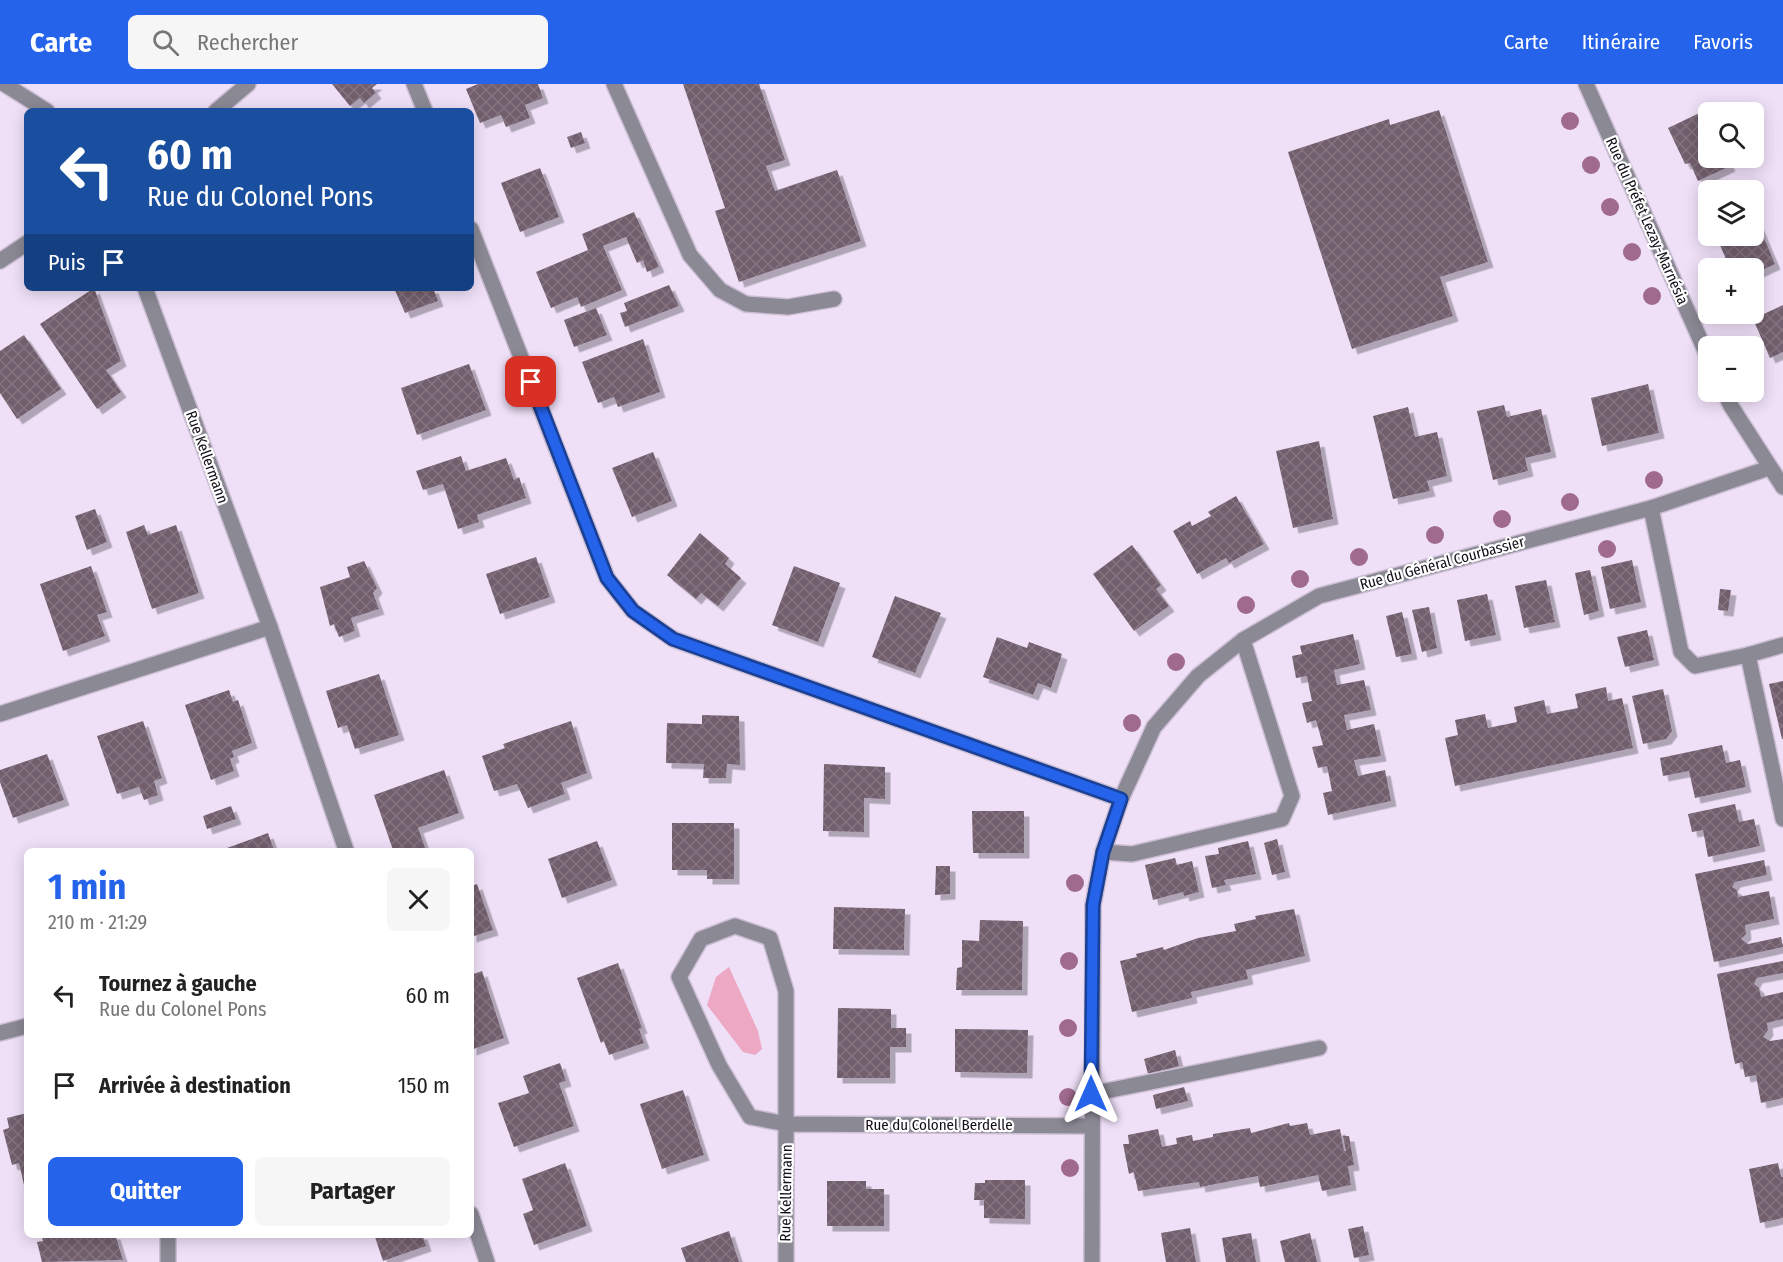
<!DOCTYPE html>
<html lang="fr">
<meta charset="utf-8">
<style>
body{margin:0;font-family:"Fira Sans Condensed",sans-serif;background:#f6f6f6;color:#222;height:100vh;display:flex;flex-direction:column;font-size:22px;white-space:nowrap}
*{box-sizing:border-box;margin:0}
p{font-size:20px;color:#767676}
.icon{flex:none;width:33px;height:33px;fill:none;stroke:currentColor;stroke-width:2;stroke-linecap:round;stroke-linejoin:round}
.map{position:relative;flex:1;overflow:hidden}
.panel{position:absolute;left:24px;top:764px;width:450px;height:390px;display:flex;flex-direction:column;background:#fff;border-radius:9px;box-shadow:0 3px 15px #0003}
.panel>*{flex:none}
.guide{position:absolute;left:24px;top:24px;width:450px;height:183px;border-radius:9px;box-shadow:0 3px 15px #0003;background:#1a4fa0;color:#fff;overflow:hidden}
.tools{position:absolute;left:1698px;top:18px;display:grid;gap:12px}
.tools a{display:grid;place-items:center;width:66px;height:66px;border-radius:9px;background:#fff;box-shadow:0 3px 15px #0003;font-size:30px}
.pin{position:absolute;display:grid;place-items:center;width:51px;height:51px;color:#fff;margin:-26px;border-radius:12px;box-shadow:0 3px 9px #0006}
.me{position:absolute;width:66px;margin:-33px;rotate:0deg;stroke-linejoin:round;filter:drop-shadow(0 0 4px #0008)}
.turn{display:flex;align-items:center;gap:21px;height:126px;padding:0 24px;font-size:27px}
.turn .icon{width:78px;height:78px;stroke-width:2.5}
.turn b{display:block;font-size:42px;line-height:51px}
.then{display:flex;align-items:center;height:57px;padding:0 24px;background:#0003;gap:12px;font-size:22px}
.round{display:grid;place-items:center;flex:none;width:63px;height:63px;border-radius:9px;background:#f6f6f6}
.head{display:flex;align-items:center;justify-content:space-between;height:102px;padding:0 24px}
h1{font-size:36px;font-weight:700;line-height:45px;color:#2563eb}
.cta{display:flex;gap:12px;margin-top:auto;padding:12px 24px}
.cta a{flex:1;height:69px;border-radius:9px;background:#2563eb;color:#fff;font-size:24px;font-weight:700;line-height:69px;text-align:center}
.cta a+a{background:#f6f6f6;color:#222}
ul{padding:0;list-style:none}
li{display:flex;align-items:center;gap:18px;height:90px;padding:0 24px}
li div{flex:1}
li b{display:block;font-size:22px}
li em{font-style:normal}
header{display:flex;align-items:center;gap:36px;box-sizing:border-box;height:84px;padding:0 30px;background:#2563eb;color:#fff}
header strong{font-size:28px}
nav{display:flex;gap:33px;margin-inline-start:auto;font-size:21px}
.search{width:420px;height:54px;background:#f6f6f6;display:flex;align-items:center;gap:15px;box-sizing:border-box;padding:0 21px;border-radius:9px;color:#767676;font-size:22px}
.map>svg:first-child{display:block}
.grass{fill:#eda8c3}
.building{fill:url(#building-cross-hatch);filter:url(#shadow)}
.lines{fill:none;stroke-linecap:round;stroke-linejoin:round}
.service-casing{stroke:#ccbed4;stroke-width:18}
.minor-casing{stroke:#ccbed4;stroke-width:18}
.service{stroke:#8a8994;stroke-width:15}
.minor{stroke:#8a8994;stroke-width:15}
.tree{fill:#a06a8e}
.route-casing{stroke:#184099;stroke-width:15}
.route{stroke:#2563eb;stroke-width:10}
.labels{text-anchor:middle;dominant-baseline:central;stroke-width:4.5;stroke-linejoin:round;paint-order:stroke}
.street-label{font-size:15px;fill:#130e16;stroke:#fff}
</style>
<header>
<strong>Carte</strong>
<div class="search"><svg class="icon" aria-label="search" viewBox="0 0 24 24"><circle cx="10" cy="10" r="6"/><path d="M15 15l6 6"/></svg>Rechercher</div>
<nav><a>Carte</a><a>Itinéraire</a><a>Favoris</a></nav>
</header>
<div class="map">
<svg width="1783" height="1178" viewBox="0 0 1783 1178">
<defs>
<pattern id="building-cross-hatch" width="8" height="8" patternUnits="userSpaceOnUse" patternTransform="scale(1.5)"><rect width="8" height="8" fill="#725e6d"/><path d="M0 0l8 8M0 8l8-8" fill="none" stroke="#847480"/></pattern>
<filter id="shadow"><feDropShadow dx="5.5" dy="5.5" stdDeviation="0" flood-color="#0004"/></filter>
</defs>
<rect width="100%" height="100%" fill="#efe0f8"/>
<path class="grass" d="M 729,883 L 758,947 L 762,965 L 755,971 L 743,968 L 707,921 L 716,893 Z"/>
<g class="building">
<path d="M 332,0 L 377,0 L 372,4 L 376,9 L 364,19 L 360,14 L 350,22 Z"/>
<path d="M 478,0 L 538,0 L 543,14 L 525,21 L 530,34 L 506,43 L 501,31 L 480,39 L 466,5 Z"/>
<path d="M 683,0 L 759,0 L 785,76 L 766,82 L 775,107 L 837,86 L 861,157 L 739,198 L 715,127 L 725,124 Z"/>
<path d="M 1708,25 L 1708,74 L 1726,74 L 1730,82 L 1698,97 L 1690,79 L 1685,80 L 1668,44 Z"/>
<path d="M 1439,26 L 1488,178 L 1440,193 L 1453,232 L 1352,265 L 1288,68 L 1389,35 L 1390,41 Z"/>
<path d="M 581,48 L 585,59 L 571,64 L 567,53 Z"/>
<path d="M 540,84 L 559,133 L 520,148 L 501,99 Z"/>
<path d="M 634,128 L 659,183 L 647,188 L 643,176 L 637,179 L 626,153 L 603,162 L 622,206 L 581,223 L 577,213 L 551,224 L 536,188 L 588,166 L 582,150 Z"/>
<path d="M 1754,130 L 1775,180 L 1754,190 L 1754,184 L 1730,184 L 1716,152 L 1754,152 Z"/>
<path d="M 669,201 L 679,222 L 625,243 L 620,229 L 627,227 L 624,219 Z"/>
<path d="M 94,204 L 121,277 L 106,286 L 121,308 L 97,325 L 40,240 Z"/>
<path d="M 394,204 L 433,204 L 438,217 L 405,229 Z"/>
<path d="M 1783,221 L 1783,268 L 1770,274 L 1753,235 Z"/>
<path d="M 596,224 L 607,251 L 574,263 L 564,236 Z"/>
<path d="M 24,251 L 61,305 L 17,335 L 0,309 L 0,267 Z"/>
<path d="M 643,255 L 660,308 L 618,323 L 614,313 L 598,319 L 582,278 Z"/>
<path d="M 469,280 L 486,326 L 417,351 L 401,304 Z"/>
<path d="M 1648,300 L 1659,349 L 1602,362 L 1591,314 Z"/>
<path d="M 1504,321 L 1507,333 L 1541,325 L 1551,368 L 1525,374 L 1528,387 L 1493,396 L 1477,327 Z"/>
<path d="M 1408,323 L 1415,353 L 1437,348 L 1447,392 L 1427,397 L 1430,407 L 1393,415 L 1373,332 Z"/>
<path d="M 1319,357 L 1333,435 L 1293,444 L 1276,367 Z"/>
<path d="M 653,368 L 672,417 L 632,433 L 612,384 Z"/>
<path d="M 461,372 L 466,387 L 506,374 L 514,396 L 519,393 L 526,414 L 477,431 L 479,438 L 458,445 L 443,400 L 423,406 L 416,387 Z"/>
<path d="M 1236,412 L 1264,460 L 1229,479 L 1226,474 L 1197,490 L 1173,447 L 1190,437 L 1192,442 L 1211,432 L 1208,428 Z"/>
<path d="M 95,425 L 107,458 L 87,466 L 75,432 Z"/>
<path d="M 144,441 L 148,451 L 176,441 L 199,509 L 152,525 L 126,448 Z"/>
<path d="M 700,449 L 729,474 L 725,480 L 741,494 L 718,522 L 701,509 L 696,515 L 667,491 Z"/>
<path d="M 1132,461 L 1161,501 L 1156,505 L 1169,522 L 1134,547 L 1093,490 Z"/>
<path d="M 536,473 L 550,513 L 500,530 L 486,490 Z"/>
<path d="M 1632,476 L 1641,518 L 1610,525 L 1601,483 Z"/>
<path d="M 364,477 L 377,504 L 373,509 L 379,525 L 351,534 L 355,547 L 339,553 L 334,540 L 330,542 L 320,503 L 350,493 L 347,483 Z"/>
<path d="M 91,482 L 107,528 L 97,531 L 105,552 L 63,567 L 40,500 Z"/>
<path d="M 794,482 L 840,499 L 818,558 L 772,541 Z"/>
<path d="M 1590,486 L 1599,527 L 1584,531 L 1575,489 Z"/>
<path d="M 1546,496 L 1555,538 L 1524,544 L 1515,502 Z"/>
<path d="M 1720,505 L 1731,506 L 1728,527 L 1718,526 Z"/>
<path d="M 1487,510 L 1496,551 L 1465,557 L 1457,516 Z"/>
<path d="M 895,512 L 941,529 L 915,589 L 872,573 Z"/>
<path d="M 1429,523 L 1437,564 L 1422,568 L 1412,526 Z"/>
<path d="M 1402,528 L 1412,570 L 1396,573 L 1386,532 Z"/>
<path d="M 1647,546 L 1654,576 L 1625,583 L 1617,553 Z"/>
<path d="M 1353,550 L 1360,580 L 1334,586 L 1337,601 L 1364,596 L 1371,626 L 1344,631 L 1347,646 L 1374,640 L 1381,672 L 1354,676 L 1358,692 L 1385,686 L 1391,717 L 1328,731 L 1323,709 L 1332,707 L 1327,682 L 1318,684 L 1312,663 L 1323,661 L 1316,636 L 1307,639 L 1302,619 L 1312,617 L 1310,608 L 1307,592 L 1296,594 L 1292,572 L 1302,570 L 1300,562 Z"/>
<path d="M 997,553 L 1027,564 L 1029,558 L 1062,570 L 1051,604 L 1038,599 L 1033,611 L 983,593 Z"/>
<path d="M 379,590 L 399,651 L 355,665 L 347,641 L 338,644 L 326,607 Z"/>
<path d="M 1783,597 L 1783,655 L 1782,655 L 1769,600 Z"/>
<path d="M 1606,603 L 1608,617 L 1622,614 L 1633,664 L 1455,702 L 1445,654 L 1458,651 L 1455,636 L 1485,630 L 1488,644 L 1517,638 L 1514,623 L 1544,616 L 1547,630 L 1578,624 L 1575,610 Z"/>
<path d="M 1663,605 L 1672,647 L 1666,655 L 1643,660 L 1632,612 Z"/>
<path d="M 229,606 L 233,618 L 238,616 L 252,659 L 232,667 L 234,673 L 230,675 L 234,687 L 211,696 L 185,621 Z"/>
<path d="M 702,631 L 739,632 L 740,681 L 727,680 L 726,694 L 703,694 L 704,680 L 666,679 L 667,639 L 702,640 Z"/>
<path d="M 143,637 L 162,694 L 154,697 L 158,711 L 144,716 L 139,703 L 117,710 L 97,652 Z"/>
<path d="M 571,637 L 587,689 L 561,699 L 565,710 L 528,724 L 517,700 L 494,707 L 482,672 L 505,664 L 503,660 Z"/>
<path d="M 1722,661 L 1726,679 L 1740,676 L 1746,703 L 1695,714 L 1689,687 L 1663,692 L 1660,674 Z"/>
<path d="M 47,670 L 64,716 L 13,734 L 0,698 L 0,686 Z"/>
<path d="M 824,680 L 885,683 L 885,715 L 864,714 L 864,748 L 823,747 Z"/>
<path d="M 444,686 L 459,729 L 418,744 L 426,766 L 393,766 L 374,711 Z"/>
<path d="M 1735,720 L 1739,738 L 1754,735 L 1760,762 L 1708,773 L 1703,746 L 1692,748 L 1688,730 Z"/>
<path d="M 231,722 L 236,735 L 207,745 L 203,732 Z"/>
<path d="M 972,727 L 1024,727 L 1024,769 L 973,769 Z"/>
<path d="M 672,739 L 734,739 L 734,795 L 707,795 L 707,786 L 672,786 Z"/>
<path d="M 268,749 L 274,766 L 228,766 L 227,764 Z"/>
<path d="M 1277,755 L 1285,788 L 1272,791 L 1264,759 Z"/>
<path d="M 597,757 L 612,796 L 562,814 L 548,775 Z"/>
<path d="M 1248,757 L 1256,790 L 1224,796 L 1226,801 L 1212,804 L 1205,772 L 1219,770 L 1218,764 Z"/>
<path d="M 1175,774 L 1177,781 L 1192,777 L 1199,808 L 1184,812 L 1183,808 L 1153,816 L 1145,781 Z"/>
<path d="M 1764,776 L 1767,791 L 1735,798 L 1732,803 L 1737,806 L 1738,813 L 1769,807 L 1774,835 L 1745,841 L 1746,850 L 1741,855 L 1748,860 L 1781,853 L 1783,863 L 1714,878 L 1695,790 Z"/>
<path d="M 936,782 L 950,782 L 950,810 L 935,811 Z"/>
<path d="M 477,800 L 493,846 L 471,853 L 471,802 Z"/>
<path d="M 834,823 L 905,825 L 904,866 L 833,865 Z"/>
<path d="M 1294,825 L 1305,872 L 1246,886 L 1248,895 L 1191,908 L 1192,914 L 1132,928 L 1120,877 L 1137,873 L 1136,870 L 1163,863 L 1164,866 L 1198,854 L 1236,847 L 1234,840 L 1256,835 L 1255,832 Z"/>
<path d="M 980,836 L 1023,837 L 1022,906 L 956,906 L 957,884 L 962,883 L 962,856 L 979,857 Z"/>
<path d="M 1783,877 L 1783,889 L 1757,894 L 1754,900 L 1759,904 L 1761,913 L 1783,908 L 1783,935 L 1767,939 L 1768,946 L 1763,953 L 1770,957 L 1783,955 L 1783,1014 L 1761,1019 L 1756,991 L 1745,993 L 1742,978 L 1735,980 L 1717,890 Z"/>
<path d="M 618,879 L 642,944 L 639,945 L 644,959 L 609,971 L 604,957 L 601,959 L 577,894 Z"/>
<path d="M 482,887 L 504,954 L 471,966 L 471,891 Z"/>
<path d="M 838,924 L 891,925 L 891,944 L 906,944 L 906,963 L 890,963 L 890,994 L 837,994 Z"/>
<path d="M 955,945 L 1028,946 L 1027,989 L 955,988 Z"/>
<path d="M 1175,966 L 1179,982 L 1148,990 L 1144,975 Z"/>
<path d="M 560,979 L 566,997 L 559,999 L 574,1042 L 514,1063 L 498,1019 L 529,1009 L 523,992 Z"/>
<path d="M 1184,1003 L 1188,1017 L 1156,1025 L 1153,1011 Z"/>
<path d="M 683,1006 L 704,1071 L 662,1085 L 640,1020 Z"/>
<path d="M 27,1029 L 27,1100 L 24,1101 L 19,1079 L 12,1081 L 3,1046 L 9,1044 L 7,1034 Z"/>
<path d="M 1289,1039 L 1290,1042 L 1307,1039 L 1310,1051 L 1340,1045 L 1344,1067 L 1346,1067 L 1343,1052 L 1349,1052 L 1354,1081 L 1348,1082 L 1351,1101 L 1322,1107 L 1318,1091 L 1260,1103 L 1258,1092 L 1200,1103 L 1199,1098 L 1138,1107 L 1134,1088 L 1129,1090 L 1123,1060 L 1129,1060 L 1128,1051 L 1158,1045 L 1162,1063 L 1177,1060 L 1176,1054 L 1192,1051 L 1193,1057 L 1213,1053 L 1213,1050 L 1250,1044 L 1251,1049 Z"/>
<path d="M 565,1079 L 587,1142 L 534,1161 L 523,1130 L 533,1126 L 522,1095 Z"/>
<path d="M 1778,1079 L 1781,1093 L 1783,1093 L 1783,1134 L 1760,1139 L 1749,1085 Z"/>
<path d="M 985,1096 L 1025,1096 L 1025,1135 L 984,1134 L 984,1116 L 974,1116 L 975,1099 L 985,1099 Z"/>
<path d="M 827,1097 L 866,1097 L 866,1105 L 884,1105 L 884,1142 L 827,1142 Z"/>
<path d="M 1363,1142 L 1369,1171 L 1354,1174 L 1348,1145 Z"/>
<path d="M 1190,1144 L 1196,1178 L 1166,1178 L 1161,1149 Z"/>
<path d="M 729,1147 L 739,1178 L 686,1178 L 681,1164 Z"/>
<path d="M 1251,1149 L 1256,1178 L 1226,1178 L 1222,1154 Z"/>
<path d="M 1310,1149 L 1317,1178 L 1285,1178 L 1280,1157 Z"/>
<path d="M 41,1150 L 115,1150 L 123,1176 L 42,1178 L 37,1158 L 43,1157 Z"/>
<path d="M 374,1150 L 422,1150 L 426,1162 L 383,1177 Z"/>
</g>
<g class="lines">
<defs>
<g id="service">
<path d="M 614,0 L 690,171 L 720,206 L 746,220 L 788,223 L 834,215"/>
<path d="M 0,949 L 27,942"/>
<path d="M 1091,1010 L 1319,964"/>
</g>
<g id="minor">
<path d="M 4,0 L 47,27"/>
<path d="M 414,0 L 425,27"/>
<path d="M 1586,0 L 1708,273"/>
<path d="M 216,27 L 248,0"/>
<path d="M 471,145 L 607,494 L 633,527 L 673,555 L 1121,715"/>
<path d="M 0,177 L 27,159"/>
<path d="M 145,204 L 270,543 L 346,766"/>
<path d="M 1724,308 L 1731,322 L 1783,403"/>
<path d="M 1651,424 L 1681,568 L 1695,582 L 1748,571"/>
<path d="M 1783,561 L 1748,571 L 1783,735"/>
<path d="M 0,630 L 270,543"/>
<path d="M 1103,768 L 1132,770 L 1282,735 L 1292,712 L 1243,556"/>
<path d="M 471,1130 L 487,1178"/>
<path d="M 168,1150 L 168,1178"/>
<path d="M 786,1178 L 786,907 L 770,854 L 735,842 L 701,855 L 679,893 L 719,981 L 750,1033 L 787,1040 L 1091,1042"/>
<path d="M 1092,1178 L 1093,821 L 1103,768 L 1121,715 L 1154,643 L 1198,592 L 1243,556 L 1319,512 L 1651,424 L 1769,384"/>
</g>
</defs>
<use href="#service" class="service-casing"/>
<use href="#minor" class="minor-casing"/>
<use href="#service" class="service"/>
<use href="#minor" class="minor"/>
</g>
<g class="tree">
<circle cx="1570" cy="37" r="9"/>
<circle cx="1591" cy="81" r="9"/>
<circle cx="1610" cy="123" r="9"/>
<circle cx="1632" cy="168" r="9"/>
<circle cx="1652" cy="212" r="9"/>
<circle cx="1654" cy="396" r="9"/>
<circle cx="1570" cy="418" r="9"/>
<circle cx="1502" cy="435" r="9"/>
<circle cx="1435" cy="451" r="9"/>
<circle cx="1607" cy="465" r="9"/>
<circle cx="1359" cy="473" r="9"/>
<circle cx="1300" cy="495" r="9"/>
<circle cx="1246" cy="521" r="9"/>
<circle cx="1176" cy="578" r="9"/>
<circle cx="1132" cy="639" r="9"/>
<circle cx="1075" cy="799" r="9"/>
<circle cx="1069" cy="877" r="9"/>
<circle cx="1068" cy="944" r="9"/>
<circle cx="1068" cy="1013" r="9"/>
<circle cx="1070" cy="1084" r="9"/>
</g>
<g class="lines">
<defs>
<path id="route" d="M 531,298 L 607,494 L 633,527 L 673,555 L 1121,715 L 1103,768 L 1093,821 L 1091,1010"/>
</defs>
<use href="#route" class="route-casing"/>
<use href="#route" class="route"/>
</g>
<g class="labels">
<g class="street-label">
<text transform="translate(1647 137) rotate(66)">Rue du Préfet Lezay-Marnésia</text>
<text transform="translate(207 373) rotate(70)">Rue Kellermann</text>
<text transform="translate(1442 479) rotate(-15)">Rue du Général Courbassier</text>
<text x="939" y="1041">Rue du Colonel Berdelle</text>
<text transform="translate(786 1109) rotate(-89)">Rue Kellermann</text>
</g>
</g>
</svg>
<div class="tools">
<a><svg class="icon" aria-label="search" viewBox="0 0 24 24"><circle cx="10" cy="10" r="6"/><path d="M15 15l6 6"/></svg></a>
<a><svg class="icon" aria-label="layers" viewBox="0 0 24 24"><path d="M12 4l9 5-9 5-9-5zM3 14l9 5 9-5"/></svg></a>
<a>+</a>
<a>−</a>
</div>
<div class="pin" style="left:531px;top:298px;background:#d93025"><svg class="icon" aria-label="arrive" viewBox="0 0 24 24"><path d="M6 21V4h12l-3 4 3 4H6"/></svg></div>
<svg class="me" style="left:1091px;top:1010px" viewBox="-20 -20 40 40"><path d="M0-17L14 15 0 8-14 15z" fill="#2563eb" stroke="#fff" stroke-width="4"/></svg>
<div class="guide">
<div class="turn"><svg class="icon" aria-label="left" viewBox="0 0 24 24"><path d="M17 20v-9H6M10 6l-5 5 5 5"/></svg><div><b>60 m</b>Rue du Colonel Pons</div></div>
<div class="then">Puis<svg class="icon" aria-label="arrive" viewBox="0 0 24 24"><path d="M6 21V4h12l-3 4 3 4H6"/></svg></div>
</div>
<section class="panel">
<div class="head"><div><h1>1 min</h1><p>210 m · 21:29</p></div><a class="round"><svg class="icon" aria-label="close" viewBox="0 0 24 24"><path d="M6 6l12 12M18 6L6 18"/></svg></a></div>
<ul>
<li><svg class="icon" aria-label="left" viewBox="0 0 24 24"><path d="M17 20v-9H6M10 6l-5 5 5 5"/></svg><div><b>Tournez à gauche</b><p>Rue du Colonel Pons</p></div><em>60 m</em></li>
<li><svg class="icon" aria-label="arrive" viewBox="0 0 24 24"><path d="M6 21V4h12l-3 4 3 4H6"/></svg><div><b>Arrivée à destination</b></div><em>150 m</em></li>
</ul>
<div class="cta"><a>Quitter</a><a>Partager</a></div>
</section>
</div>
